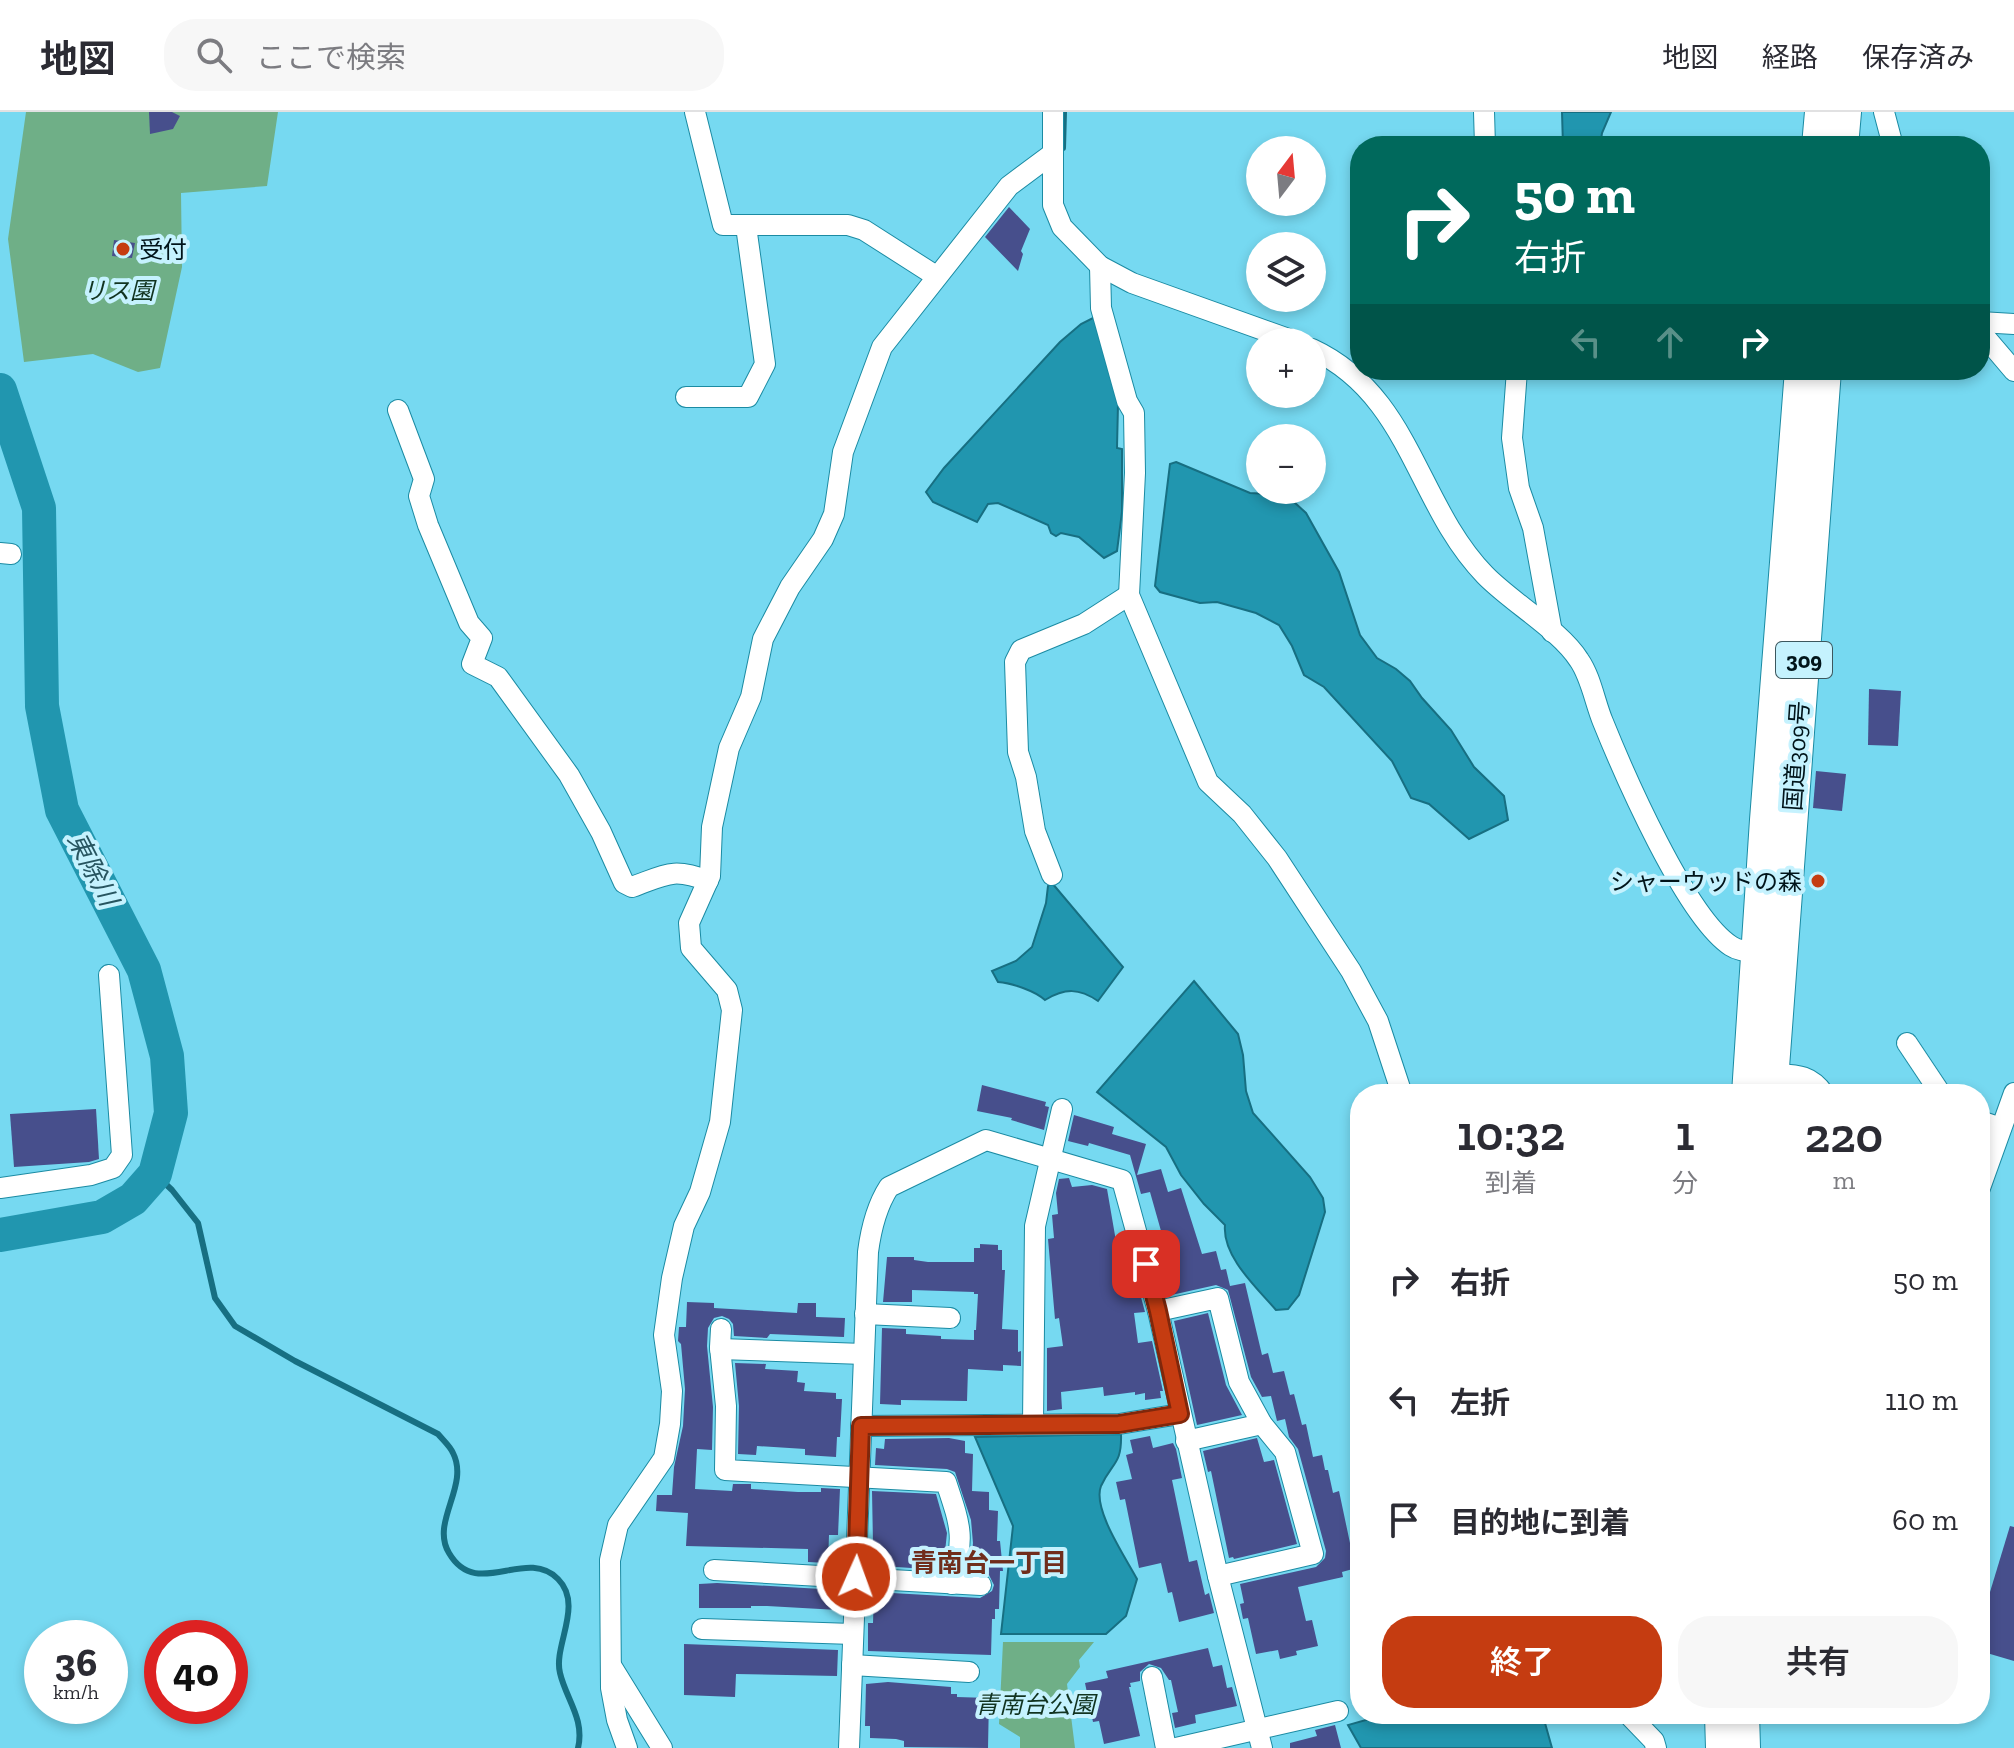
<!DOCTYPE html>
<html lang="ja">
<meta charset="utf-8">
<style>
body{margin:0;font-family:"Zilla Slab","Noto Sans JP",serif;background:#f7f7f7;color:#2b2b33;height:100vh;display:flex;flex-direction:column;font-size:30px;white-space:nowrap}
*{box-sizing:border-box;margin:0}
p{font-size:26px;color:#7c7c81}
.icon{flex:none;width:44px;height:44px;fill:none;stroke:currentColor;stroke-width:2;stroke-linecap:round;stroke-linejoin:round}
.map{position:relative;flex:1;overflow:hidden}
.details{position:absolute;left:1350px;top:972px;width:640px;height:640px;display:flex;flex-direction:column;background:#fff;border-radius:32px;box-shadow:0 4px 12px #0003}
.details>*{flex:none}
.guide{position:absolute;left:1350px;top:24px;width:640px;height:244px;border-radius:32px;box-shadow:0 4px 12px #0003;background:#00695c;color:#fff;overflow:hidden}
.needle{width:52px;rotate:16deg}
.buttons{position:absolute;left:1246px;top:24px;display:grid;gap:16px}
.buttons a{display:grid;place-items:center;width:80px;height:80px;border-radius:50%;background:#fff;box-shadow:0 4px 12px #0003;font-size:40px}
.speed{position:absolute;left:24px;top:1508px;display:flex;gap:16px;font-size:40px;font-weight:700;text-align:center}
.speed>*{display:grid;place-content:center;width:104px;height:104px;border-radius:50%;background:#fff;box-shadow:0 4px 12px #0003;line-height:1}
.speed small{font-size:20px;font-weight:400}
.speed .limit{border:12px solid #d22;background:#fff;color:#111}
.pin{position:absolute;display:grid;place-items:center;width:68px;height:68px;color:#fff;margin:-34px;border-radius:16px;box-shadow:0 4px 12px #0006}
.me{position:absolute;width:88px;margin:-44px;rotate:2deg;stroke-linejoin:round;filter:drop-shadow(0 0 6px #0008)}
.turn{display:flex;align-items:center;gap:28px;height:168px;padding:0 32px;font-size:36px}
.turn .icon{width:104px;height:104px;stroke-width:2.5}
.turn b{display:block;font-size:56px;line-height:68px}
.lanes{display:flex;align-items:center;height:76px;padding:0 32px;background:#0003;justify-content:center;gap:40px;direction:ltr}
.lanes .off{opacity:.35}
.eta{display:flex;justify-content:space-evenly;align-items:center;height:136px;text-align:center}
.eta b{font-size:48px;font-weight:600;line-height:56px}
.cta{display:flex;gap:16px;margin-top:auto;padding:16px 32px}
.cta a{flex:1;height:92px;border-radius:32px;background:#c53c11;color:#fff;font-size:32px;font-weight:600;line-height:92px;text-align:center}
.cta a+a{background:#f7f7f7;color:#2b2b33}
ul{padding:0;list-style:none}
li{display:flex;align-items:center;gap:24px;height:120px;padding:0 32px}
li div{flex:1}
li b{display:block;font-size:30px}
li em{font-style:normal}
header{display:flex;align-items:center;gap:48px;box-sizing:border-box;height:112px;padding:0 40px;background:#fff;border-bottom:2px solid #e1e1e2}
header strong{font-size:38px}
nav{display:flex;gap:44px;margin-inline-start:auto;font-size:28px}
.search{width:560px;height:72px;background:#f7f7f7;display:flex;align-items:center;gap:20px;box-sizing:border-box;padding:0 28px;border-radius:32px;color:#7c7c81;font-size:30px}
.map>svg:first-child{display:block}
.green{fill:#6faf87}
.water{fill:#2196af;stroke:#176f82;stroke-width:2}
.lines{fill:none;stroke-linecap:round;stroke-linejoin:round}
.stream{stroke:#176f82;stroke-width:6}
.river{stroke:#2196af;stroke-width:34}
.building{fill:#474f8c}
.minor-casing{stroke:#1b8ba3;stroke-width:22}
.highway-casing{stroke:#1b8ba3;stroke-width:32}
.minor{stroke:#fff;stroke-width:20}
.highway{stroke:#fff;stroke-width:30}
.route-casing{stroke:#80270b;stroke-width:20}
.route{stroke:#c53c11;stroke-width:14}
.poi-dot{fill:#c53c11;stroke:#c5f2fe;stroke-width:3}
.labels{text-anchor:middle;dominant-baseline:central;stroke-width:8;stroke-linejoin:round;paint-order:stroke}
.shield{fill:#c5f2fe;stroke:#3c575e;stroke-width:2}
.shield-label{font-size:22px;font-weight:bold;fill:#01141a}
.poi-label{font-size:24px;fill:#01141a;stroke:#c5f2fe;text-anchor:start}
.park-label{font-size:24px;font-style:italic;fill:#113320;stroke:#c5f2fe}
.street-label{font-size:24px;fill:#01141a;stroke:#c5f2fe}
.water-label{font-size:26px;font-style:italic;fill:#275560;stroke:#c5f2fe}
.neighbourhood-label{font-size:26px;font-weight:bold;fill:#702d1b;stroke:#c5f2fe}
</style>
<header>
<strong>地図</strong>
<div class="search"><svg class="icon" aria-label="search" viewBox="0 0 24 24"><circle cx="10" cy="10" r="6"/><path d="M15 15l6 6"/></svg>ここで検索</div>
<nav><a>地図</a><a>経路</a><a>保存済み</a></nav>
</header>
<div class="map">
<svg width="2014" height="1636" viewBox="0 0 2014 1636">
<rect width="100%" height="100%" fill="#76d9f1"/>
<g class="green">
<path d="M 26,0 L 278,0 L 267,74 L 181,81 L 182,155 L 160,256 L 138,260 L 93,242 L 24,250 L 8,127 Z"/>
<path d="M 1003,1530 L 1094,1530 L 1079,1548 L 1080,1555 L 1067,1572 L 1075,1636 L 1020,1636 L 1020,1625 L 999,1612 Z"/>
</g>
<g class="water">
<path d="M 1562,0 L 1611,0 L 1602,21 L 1600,34 L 1563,34 Z"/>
<path d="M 1095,205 L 1118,292 L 1117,336 L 1122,337 L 1122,400 L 1117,439 L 1104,446 L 1079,425 L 1061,421 L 1056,424 L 1051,421 L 1048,413 L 998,391 L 988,392 L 977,410 L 933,390 L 926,380 L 944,356 L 1060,230 L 1081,212 Z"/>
<path d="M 1176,350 L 1250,381 L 1268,382 L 1273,378 L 1294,378 L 1293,389 L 1306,401 L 1339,460 L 1360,523 L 1377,546 L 1396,557 L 1410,569 L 1422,586 L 1451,618 L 1474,655 L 1504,684 L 1508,708 L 1469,727 L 1429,692 L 1411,686 L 1392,649 L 1324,575 L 1304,563 L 1292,534 L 1279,513 L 1256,501 L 1217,490 L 1200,491 L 1160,480 L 1155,474 L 1170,352 Z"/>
<path d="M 1052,771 L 1123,855 L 1098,889 C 1079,876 1065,876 1045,888 C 1035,879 1012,871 998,870 L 992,859 L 1016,849 L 1032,835 L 1046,791 L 1048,774 Z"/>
<path d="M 1194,869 L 1238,922 L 1243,943 L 1246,979 L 1253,1001 L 1310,1065 L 1323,1086 L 1325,1100 L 1299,1183 L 1288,1197 L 1276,1198 C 1256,1175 1222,1144 1225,1113 L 1204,1092 L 1181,1063 L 1166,1035 L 1097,980 Z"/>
<path d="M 1121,1322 C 1122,1353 1112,1350 1101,1374 C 1092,1397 1126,1446 1137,1467 L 1126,1504 L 1106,1522 L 1001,1522 L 1013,1414 L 975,1325 Z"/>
<path d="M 1387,1602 L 1532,1602 L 1545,1611 L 1552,1636 L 1361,1636 L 1348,1613 Z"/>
</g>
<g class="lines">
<g class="stream">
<path d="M 1063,36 L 1064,0"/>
<path d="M 155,1062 L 172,1078 L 198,1111 L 215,1186 L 235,1214 L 295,1249 L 438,1322 C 443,1328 450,1334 453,1341 C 470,1374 430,1410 449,1441 C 477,1489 525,1434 558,1467 C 584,1493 553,1534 560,1561 C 566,1587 585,1607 578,1636"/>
</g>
<path class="river" d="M 0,278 L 39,396 L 42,594 L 62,698 L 144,858 L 167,944 L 171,1001 L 155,1062 L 133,1087 L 102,1105 L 0,1123"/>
</g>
<g class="building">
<path d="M 149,0 L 172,0 L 180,4 L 173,17 L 150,22 Z"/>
<path d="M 1009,95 L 1030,117 L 1021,139 L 1023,142 L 1018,159 L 985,125 Z"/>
<path d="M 114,128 L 135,131 L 132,146 L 112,144 Z"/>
<path d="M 1869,577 L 1901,579 L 1898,634 L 1868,633 Z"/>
<path d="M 1816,659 L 1846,662 L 1842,699 L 1813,696 Z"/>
<path d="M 982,973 L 1046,990 L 1045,994 L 1049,995 L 1044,1018 L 1011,1008 L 1012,1006 L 977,999 Z"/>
<path d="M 96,997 L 99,1047 L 89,1050 L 14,1055 L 10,1002 Z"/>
<path d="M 1074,1003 L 1114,1015 L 1112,1022 L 1146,1032 L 1137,1063 L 1161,1057 L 1168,1080 L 1181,1076 L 1202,1142 L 1216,1139 L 1221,1158 L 1226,1157 L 1230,1174 L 1245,1171 L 1262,1243 L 1268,1241 L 1273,1261 L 1284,1259 L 1290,1283 L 1294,1282 L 1302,1313 L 1306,1312 L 1313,1345 L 1322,1343 L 1325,1358 L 1328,1358 L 1333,1381 L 1339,1379 L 1350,1431 L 1358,1429 L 1360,1455 L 1342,1460 L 1343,1465 L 1298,1475 L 1306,1509 L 1312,1508 L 1318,1534 L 1296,1539 L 1297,1543 L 1280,1547 L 1278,1538 L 1256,1542 L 1248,1506 L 1243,1507 L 1240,1492 L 1244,1491 L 1240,1472 L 1316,1455 L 1325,1446 L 1326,1439 L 1298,1337 L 1289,1325 L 1285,1307 L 1277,1309 L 1271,1284 L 1262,1285 L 1251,1265 L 1228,1178 L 1216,1173 L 1167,1184 L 1152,1128 L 1163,1126 L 1150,1080 L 1141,1082 L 1130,1043 L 1089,1031 L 1088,1034 L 1068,1029 Z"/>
<path d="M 1069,1066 L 1072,1075 L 1092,1073 L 1107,1077 L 1117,1135 L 1127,1134 L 1145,1200 L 1134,1201 L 1138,1231 L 1152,1229 L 1163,1279 L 1160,1279 L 1161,1286 L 1145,1288 L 1145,1281 L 1135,1283 L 1135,1280 L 1104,1284 L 1103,1275 L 1061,1280 L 1062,1297 L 1047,1299 L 1047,1236 L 1063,1234 L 1059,1206 L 1055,1207 L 1048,1127 L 1054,1126 L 1052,1103 L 1058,1102 L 1056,1081 L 1059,1067 Z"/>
<path d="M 980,1132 L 998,1133 L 998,1138 L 1002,1138 L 1002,1158 L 1005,1158 L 1002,1217 L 1018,1218 L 1018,1240 L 1021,1239 L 1021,1254 L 1003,1253 L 1003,1259 L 968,1257 L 967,1289 L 901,1288 L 901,1293 L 880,1292 L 882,1216 L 906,1217 L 906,1222 L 941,1224 L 941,1227 L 974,1228 L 974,1218 L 976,1218 L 978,1182 L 974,1182 L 974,1180 L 912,1178 L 912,1190 L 883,1190 L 887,1145 L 914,1145 L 914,1148 L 928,1150 L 974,1150 L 974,1136 L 980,1136 Z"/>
<path d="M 687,1190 L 714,1191 L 714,1196 L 797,1201 L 798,1191 L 816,1191 L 816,1205 L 845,1206 L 844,1225 L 770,1222 L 767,1226 L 734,1224 L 733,1212 L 729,1207 L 722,1204 L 714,1206 L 708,1216 L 707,1234 L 713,1295 L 712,1338 L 697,1337 L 695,1377 L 732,1379 L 733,1372 L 751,1372 L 751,1377 L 798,1380 L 821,1380 L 821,1376 L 840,1377 L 838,1423 L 829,1423 L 828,1451 L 808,1450 L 808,1437 L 686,1434 L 688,1401 L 656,1399 L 657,1383 L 672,1383 L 674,1355 L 683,1314 L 685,1277 L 681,1232 L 678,1229 L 679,1215 L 686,1215 Z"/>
<path d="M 1208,1201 L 1226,1273 L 1242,1303 L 1197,1313 L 1174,1209 Z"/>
<path d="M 735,1251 L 766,1252 L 765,1257 L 798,1259 L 797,1270 L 805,1271 L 804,1279 L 836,1281 L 836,1287 L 842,1287 L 840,1325 L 837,1325 L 836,1345 L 805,1343 L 805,1337 L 757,1334 L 756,1343 L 738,1342 L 739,1294 Z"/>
<path d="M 1150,1324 L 1153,1336 L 1173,1331 L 1176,1337 L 1182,1366 L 1172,1368 L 1189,1450 L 1197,1448 L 1205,1483 L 1209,1481 L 1214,1501 L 1179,1510 L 1172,1480 L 1168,1481 L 1161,1451 L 1139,1456 L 1125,1387 L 1120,1388 L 1116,1370 L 1132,1367 L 1126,1343 L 1133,1341 L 1130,1328 Z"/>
<path d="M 949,1326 L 965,1329 L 965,1341 L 973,1342 L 972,1379 L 989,1380 L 989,1398 L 998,1399 L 997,1429 L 1000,1429 L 1003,1459 L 1000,1459 L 999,1497 L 995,1497 L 995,1507 L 992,1507 L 991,1543 L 868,1539 L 868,1511 L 873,1511 L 874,1480 L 980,1486 L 992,1479 L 994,1473 L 989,1463 L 970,1459 L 973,1431 L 971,1408 L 955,1360 L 947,1357 L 875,1353 L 876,1336 L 884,1337 L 885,1327 Z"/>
<path d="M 1257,1326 L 1264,1350 L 1274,1348 L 1297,1432 L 1234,1447 L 1233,1445 L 1229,1446 L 1211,1359 L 1208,1360 L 1203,1339 Z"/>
<path d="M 872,1379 L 936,1382 L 947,1421 L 944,1449 L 939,1449 L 939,1458 L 869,1453 L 870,1432 L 873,1432 Z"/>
<path d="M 2010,1414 L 2014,1415 L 2014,1549 L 1980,1539 L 1980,1513 Z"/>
<path d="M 717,1471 L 838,1478 L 838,1498 L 767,1494 L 751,1494 L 751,1496 L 699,1496 L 699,1472 Z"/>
<path d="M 684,1532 L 838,1538 L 837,1564 L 736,1562 L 735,1585 L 684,1583 Z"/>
<path d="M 1208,1536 L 1213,1555 L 1222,1553 L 1227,1576 L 1232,1575 L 1237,1594 L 1195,1603 L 1196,1611 L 1175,1616 L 1172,1601 L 1178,1600 L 1171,1568 L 1169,1568 L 1161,1556 L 1149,1552 L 1140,1560 L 1140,1569 L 1130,1571 L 1131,1575 L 1129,1575 L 1140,1624 L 1104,1632 L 1099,1609 L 1093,1610 L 1085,1571 L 1108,1566 L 1106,1559 Z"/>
<path d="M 888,1570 L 951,1575 L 951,1582 L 957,1582 L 957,1585 L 989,1586 L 988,1636 L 904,1635 L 904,1629 L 896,1627 L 870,1626 L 870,1614 L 865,1614 L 866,1572 Z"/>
<path d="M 1335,1613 L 1341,1636 L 1290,1636 L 1290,1631 L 1317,1624 L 1315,1618 Z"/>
</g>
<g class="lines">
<defs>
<g id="minor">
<path d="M 695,0 L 723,113 L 848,113 L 864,118 L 936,164"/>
<path d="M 1053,0 L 1053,93 L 1062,115 L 1100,154 L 1132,171 L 1297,230"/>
<path d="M 1484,0 L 1485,34"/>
<path d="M 1884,0 L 1893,34"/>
<path d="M 1100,154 L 1101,196 L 1127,289 L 1134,301 L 1135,361 L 1129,483 L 1208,670 L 1242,702 L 1277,746 L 1351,859 L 1378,909 L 1402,982"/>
<path d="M 1980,210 L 2014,212"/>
<path d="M 1980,219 L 2014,259"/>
<path d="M 1312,237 C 1411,283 1416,392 1485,463 C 1511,490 1560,518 1579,548 C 1591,565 1595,591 1603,610 C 1624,662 1686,805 1731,834 C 1740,840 1755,840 1766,839"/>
<path d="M 1517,258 L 1512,326 L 1519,376 L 1533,416 L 1552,520"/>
<path d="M 686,285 L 748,285 L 765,252 L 746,114"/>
<path d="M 398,298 L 424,367 L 419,384 L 428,413 L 469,511 L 482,526 L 472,552 L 498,565 L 569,663 L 601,720 L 624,771 L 632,775 C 665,763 673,755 708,769"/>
<path d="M 0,441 L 11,442"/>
<path d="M 1052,763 L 1035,719 L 1026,665 L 1018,640 L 1015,550 L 1021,538 L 1084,512 L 1129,483"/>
<path d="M 1907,931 L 1941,982"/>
<path d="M 1774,962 C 1796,963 1810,962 1824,982"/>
<path d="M 1980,1009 L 2001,1016"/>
<path d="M 0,1076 L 91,1063 L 113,1056 L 122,1043 L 109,863"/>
<path d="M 1980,1076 L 2014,981"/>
<path d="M 1158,1199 L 1218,1186 L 1239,1270 L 1262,1312 L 1285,1340 L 1313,1442 L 1218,1464"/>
<path d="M 865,1202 L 950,1206"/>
<path d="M 721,1217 L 720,1235 L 726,1294 L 725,1358 L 946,1370 C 961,1415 965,1425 952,1472"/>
<path d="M 720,1237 L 864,1242"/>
<path d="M 1033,1312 L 1035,1114 L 1062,997"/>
<path d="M 861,1314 L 1119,1312 L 1180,1302"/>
<path d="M 1186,1329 L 1262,1312"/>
<path d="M 714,1458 L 981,1473"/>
<path d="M 702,1517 L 853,1522"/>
<path d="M 852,1553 L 969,1560"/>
<path d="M 612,1555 L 662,1636"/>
<path d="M 1152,1565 L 1166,1636"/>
<path d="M 1628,1602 L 1654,1629 L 1656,1636"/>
<path d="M 627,1636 L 617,1608 L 611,1576 L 610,1448 L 618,1413 L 664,1346 L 670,1312 L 672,1279 L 664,1223 L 672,1166 L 684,1114 L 700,1080 L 720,1010 L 732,898 L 727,878 L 691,836 L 689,811 L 710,764 L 712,715 L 729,636 L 751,585 L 763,527 L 790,475 L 823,427 L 834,402 L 843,340 L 882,235 L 1009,74 L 1052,42"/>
<path d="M 849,1636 L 868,1140 C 871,1117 876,1095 889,1075 L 986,1028 L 1122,1068 L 1158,1199 L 1218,1464 L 1262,1636"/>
<path d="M 1176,1636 L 1338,1599"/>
</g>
<g id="highway">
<path d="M 1817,34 L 1820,0"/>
<path d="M 1843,34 L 1846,0"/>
<path d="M 1747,982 L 1765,708 L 1800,258"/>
<path d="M 1772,982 L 1826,258"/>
<path d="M 1720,1602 L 1721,1636"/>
<path d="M 1744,1602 L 1745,1636"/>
</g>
</defs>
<use href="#minor" class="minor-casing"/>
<use href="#highway" class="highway-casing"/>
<use href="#minor" class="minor"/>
<use href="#highway" class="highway"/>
</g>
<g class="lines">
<defs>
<path id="route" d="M 856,1465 L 861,1314 L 1119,1312 L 1180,1302 L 1158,1199 L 1146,1152"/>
</defs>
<use href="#route" class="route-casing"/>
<use href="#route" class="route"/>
</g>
<g class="poi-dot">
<circle cx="123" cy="137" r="8"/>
<circle cx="1818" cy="769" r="8"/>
</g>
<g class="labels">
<rect class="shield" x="1776" y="530" width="56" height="36" rx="6"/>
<g class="shield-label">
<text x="1804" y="548">309</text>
</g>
<g class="poi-label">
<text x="139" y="137">受付</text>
<text x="1802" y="769" text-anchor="end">シャーウッドの森</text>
</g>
<g class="park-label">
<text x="118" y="178">リス園</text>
<text x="1035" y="1592">青南台公園</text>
</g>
<g class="street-label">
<text transform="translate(1796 644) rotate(-86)">国道309号</text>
</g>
<g class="water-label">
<text transform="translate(93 757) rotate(63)">東除川</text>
</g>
<g class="neighbourhood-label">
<text x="989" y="1451">青南台一丁目</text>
</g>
</g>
</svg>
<div class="buttons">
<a><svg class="needle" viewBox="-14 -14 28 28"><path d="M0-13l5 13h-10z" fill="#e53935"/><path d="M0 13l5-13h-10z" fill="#7c7c81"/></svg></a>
<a><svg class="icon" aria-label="layers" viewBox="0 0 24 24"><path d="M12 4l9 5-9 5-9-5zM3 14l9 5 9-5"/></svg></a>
<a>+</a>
<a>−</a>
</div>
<div class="speed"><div>36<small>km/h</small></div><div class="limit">40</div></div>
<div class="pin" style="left:1146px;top:1152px;background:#d93025"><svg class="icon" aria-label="arrive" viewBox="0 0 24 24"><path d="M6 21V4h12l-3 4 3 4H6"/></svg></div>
<svg class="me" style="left:856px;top:1465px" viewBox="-20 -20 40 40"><circle r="17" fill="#c53c11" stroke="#fff" stroke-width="3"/><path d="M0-11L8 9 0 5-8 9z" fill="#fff"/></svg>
<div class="guide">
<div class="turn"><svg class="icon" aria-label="right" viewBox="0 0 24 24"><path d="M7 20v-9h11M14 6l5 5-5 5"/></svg><div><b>50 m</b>右折</div></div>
<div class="lanes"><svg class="icon off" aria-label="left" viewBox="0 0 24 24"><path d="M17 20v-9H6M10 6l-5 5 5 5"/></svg><svg class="icon off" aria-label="ahead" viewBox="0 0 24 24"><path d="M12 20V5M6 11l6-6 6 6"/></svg><svg class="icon" aria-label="right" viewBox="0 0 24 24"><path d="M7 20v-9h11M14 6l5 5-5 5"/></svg></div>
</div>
<section class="details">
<div class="eta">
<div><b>10:32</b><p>到着</p></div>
<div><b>1</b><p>分</p></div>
<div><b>220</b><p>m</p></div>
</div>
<ul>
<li><svg class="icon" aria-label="right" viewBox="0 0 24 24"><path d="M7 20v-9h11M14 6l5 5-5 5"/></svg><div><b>右折</b></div><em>50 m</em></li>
<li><svg class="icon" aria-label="left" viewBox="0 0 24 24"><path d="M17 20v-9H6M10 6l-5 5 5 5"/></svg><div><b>左折</b></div><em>110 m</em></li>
<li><svg class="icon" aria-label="arrive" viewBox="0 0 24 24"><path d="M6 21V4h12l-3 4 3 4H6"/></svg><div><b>目的地に到着</b></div><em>60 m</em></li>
</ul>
<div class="cta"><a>終了</a><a>共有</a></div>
</section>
</div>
